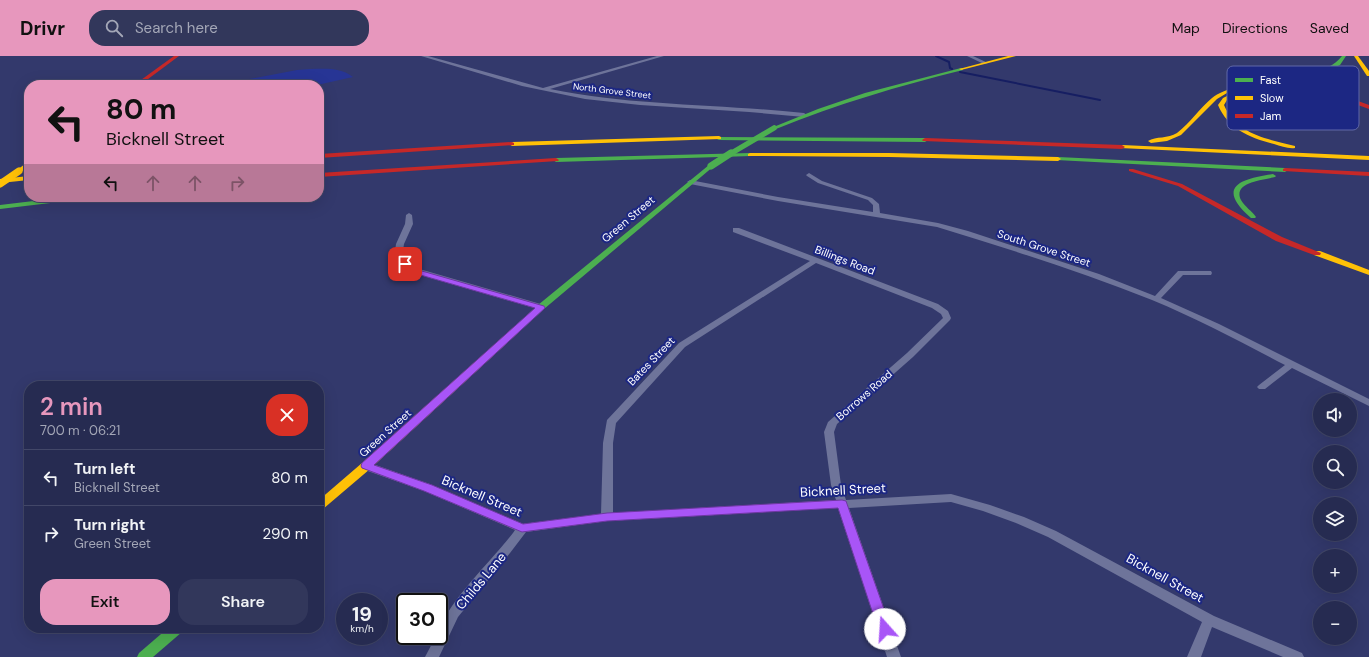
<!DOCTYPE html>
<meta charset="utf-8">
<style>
body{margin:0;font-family:"DM Sans",sans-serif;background:#32375b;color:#f1f3f6;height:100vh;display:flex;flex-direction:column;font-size:15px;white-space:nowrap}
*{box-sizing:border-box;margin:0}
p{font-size:13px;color:#a4a7b7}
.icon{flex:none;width:22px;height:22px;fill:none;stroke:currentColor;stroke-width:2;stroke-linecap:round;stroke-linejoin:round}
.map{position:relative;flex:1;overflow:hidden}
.drawer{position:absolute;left:24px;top:325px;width:300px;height:252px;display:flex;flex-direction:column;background:#262b51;border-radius:16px;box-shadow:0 4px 16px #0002,0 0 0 1px #424768}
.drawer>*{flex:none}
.guide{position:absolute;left:24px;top:24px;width:300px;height:122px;border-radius:16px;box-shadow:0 4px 16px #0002,0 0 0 1px #424768;background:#e797bd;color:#111;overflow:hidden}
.fabs{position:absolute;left:1313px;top:337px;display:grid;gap:8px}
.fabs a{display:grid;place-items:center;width:44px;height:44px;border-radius:50%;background:#262b51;box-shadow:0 4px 16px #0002,0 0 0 1px #424768;font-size:20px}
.speed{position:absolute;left:336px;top:537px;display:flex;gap:8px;font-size:20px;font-weight:700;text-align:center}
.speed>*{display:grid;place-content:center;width:52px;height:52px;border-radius:50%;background:#262b51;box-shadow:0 4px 16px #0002,0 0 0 1px #424768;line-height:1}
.speed small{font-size:10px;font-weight:400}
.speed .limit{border:2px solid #111;border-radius:6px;background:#fff;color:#111}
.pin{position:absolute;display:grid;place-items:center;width:34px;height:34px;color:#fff;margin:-17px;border-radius:8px;box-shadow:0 2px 6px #0006}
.me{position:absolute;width:44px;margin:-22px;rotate:341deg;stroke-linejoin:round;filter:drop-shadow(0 0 3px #0008)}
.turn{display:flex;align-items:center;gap:14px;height:84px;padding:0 16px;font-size:18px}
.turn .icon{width:52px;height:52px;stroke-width:2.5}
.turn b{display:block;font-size:28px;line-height:34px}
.lanes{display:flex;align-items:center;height:38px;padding:0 16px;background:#0003;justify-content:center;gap:20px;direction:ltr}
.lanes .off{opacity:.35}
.round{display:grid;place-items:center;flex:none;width:42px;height:42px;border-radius:16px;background:#32375b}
.overview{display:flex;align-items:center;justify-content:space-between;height:68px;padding:0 16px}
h1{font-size:24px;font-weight:600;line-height:30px;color:#e797bd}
.button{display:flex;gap:8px;margin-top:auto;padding:8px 16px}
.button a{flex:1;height:46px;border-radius:16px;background:#e797bd;color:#111;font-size:16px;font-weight:600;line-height:46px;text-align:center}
.button a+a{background:#32375b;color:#f1f3f6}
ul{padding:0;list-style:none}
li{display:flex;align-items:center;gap:12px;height:56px;padding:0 16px;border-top:1px solid #424768}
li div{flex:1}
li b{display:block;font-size:15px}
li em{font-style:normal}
header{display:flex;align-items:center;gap:24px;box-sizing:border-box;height:56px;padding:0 20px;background:#e797bd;color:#111}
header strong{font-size:19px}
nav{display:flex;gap:22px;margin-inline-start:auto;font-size:14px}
.search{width:280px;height:36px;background:#32375b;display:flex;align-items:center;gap:10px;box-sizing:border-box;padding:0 14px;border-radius:16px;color:#a4a7b7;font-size:15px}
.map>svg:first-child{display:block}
.green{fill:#273595}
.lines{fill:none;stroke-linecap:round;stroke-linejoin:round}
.stream{stroke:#161e62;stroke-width:2}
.street{fill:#6e749a;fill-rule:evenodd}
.fast{fill:#4caf50;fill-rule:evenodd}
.slow{fill:#ffc107;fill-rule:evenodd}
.jam{fill:#c62828;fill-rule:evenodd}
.fast-bridge-far1{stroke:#4caf50;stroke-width:5.5}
.fast-bridge{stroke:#4caf50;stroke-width:7}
.slow-bridge{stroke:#ffc107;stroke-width:7}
.route{fill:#a855f7;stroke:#6d37a1}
.labels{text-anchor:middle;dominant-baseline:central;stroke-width:4;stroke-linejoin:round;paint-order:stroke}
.far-street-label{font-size:9px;fill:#fff;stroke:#1c2783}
.street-label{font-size:11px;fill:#fff;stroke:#1c2783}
.near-street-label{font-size:13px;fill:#fff;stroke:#1c2783}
.key{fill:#1c2783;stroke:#6068a8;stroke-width:1}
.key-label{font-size:11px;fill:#fff}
</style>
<header>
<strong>Drivr</strong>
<div class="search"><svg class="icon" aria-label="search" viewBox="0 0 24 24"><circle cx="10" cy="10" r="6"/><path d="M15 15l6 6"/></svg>Search here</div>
<nav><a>Map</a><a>Directions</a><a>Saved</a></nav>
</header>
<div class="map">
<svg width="1369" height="601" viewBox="0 0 1369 601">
<rect width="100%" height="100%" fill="#33396c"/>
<path class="green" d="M 310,13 C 327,13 339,11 353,21 L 317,29 L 232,29 L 239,25 L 297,14 Z"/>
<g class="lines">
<g class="stream">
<path d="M 936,0 L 949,6 L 950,12 L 952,13"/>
<path d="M 960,16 L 1100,44"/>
</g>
<g class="street">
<path d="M 421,0 L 428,0 L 543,32 L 657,0 L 664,0 L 550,33 C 633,50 719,48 804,57 L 807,59 L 804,61 L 749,56 L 640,49 L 585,43 L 522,30 Z"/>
<path d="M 967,0 L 973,0 L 988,7 L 984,8 Z"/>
<path d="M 809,117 L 822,125 L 872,142 L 879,148 L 880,157 L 938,167 L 968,175 L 1099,218 L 1155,240 L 1178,215 L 1211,215 L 1212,217 L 1211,219 L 1183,219 L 1161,242 L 1219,268 L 1369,343 L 1369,350 L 1292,312 L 1265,333 L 1259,333 L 1257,331 L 1259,329 L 1285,309 C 1241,286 1198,263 1152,244 C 1082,216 1009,193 937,171 L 778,145 L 690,128 L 687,126 L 690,124 L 778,141 L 873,156 L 873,149 L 868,144 L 818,127 L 807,120 L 806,119 Z"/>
<path d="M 409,157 L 412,159 L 413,168 L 404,188 L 402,201 L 416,212 L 544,249 L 545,251 L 544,253 L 538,253 L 410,216 L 394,202 L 396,188 L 405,168 L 406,159 Z"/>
<path d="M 733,172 L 739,172 L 938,248 L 948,255 L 951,262 L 950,264 L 913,301 L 837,368 L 834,376 L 841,429 L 846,444 L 951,438 L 990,449 L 1024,461 L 1056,475 L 1214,560 L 1302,597 L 1304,601 L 1283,601 L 1212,571 L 1201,601 L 1187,601 L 1202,566 L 1048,481 L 1016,467 L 983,455 L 951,446 L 849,452 L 901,601 L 887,601 L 838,452 L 607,465 L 526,476 L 510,497 L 458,561 L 439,601 L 425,601 L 436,580 L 439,580 C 439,553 498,499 515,474 L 424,435 L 362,413 L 361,410 L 362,407 L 370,407 L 432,429 L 523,468 L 601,458 L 603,387 L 607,364 L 679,287 L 810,205 L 733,176 ZM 816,207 L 932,252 L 941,258 L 943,262 L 907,297 L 828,366 L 824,376 L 831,429 L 836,444 L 613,457 L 613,387 L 616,367 L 685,291 Z"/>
</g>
<g class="fast">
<path d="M 1342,0 L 1346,0 L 1340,9 L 1327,15 L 1283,25 L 1280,23 C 1299,12 1326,21 1342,0 Z"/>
<path d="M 961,12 L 963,12 L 963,14 C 899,30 837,48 776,73 L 771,72 L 818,53 L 865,37 Z"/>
<path d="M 717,81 L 925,82 L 928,84 L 925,86 L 719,84 L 717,83 Z"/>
<path d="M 750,97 L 752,98 L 752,100 L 556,106 L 553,104 L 556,102 Z"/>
<path d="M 1058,101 L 1285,112 L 1288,114 L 1285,116 L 1056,104 L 1055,103 Z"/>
<path d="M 709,109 L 714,110 L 544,253 L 521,274 L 515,274 L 514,272 L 515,270 L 538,249 Z"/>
<path d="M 1273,118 L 1276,120 L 1275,121 C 1264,124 1232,126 1241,144 C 1245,151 1252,155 1256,161 L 1255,162 L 1251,162 C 1216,131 1239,123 1273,118 Z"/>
<path d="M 67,141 L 87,141 L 84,143 L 0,153 L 0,149 Z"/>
<path d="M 168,572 L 183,572 L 182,576 L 153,601 L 137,601 L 139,597 Z"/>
</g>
<g class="slow">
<path d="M 1008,0 L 1016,0 L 961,14 L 959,13 Z"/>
<path d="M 1354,0 L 1358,0 L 1369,15 L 1369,20 L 1367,20 Z"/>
<path d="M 1283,21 L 1285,22 L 1285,24 L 1227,37 L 1217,43 L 1181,79 L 1167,85 L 1151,87 L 1148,85 C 1156,80 1168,83 1177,77 C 1190,67 1200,52 1212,42 C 1226,30 1265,26 1283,21 Z"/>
<path d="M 1235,36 L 1238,38 L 1237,39 L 1227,44 L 1224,49 C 1236,78 1267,83 1295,90 L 1295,92 C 1288,93 1281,90 1274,88 C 1250,82 1228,73 1218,49 L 1223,42 Z"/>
<path d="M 719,80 L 721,81 L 721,83 L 512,90 L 509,88 L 512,86 Z"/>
<path d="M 1122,89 L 1369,100 L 1369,104 L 1120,92 L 1120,90 Z"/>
<path d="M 750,97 L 889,97 L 1058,101 L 1061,103 L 1058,105 L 889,101 L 748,100 L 748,98 Z"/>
<path d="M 29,105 L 29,110 L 21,116 L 17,116 L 17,114 Z"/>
<path d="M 29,120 L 29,124 L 0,127 L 0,123 Z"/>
<path d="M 1314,195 L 1320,195 L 1369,214 L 1369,219 L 1314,199 Z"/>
<path d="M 518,269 L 522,272 L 521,274 L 370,413 L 323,453 L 319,454 L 319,444 L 362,407 L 515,270 Z"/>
</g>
<g class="jam">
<path d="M 174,0 L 179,0 L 140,29 L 134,29 Z"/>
<path d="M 1274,30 C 1307,31 1338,37 1369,49 L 1369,53 L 1344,44 L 1322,38 L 1272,33 L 1272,31 Z"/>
<path d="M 925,82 L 1122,89 L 1125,91 L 1122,93 L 923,85 L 922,84 Z"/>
<path d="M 512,86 L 514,87 L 514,89 L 319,102 L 319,98 Z"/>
<path d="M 556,102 L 559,104 L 558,105 L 319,121 L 319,117 Z"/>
<path d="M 1285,112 L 1369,116 L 1369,120 L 1283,115 L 1283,113 Z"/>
<path d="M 1129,113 L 1133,113 L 1182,128 L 1282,181 L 1321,197 L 1320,199 L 1314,199 L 1276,185 L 1178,130 L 1129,115 Z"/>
</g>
<path class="fast-bridge-far1" d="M 730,98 L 774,72"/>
<path class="fast-bridge" d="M 711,110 L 731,97"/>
<path class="slow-bridge" d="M 0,128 L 19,115"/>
</g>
<path class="route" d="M 402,206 L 408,206 L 415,213 L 544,250 L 545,252 L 374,409 L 432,429 L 523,468 L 607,457 L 842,444 L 846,445 L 891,573 L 890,577 L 885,579 L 880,577 L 878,573 L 838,452 L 607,465 L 522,476 L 424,435 L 362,412 L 361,410 L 362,407 L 535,252 L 410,216 L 402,210 Z"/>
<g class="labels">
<g class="far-street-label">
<text transform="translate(612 35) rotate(7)">North Grove Street</text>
</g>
<g class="street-label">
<text transform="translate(628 163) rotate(-40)">Green Street</text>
<text transform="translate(1044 192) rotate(18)">South Grove Street</text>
<text transform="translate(845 204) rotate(21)">Billings Road</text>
<text transform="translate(651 305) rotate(-46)">Bates Street</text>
<text transform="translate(864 339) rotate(-41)">Borrows Road</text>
<text transform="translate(385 377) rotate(-42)">Green Street</text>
</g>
<g class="near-street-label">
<text transform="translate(843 434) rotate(-3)">Bicknell Street</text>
<text transform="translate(482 440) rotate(23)">Bicknell Street</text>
<text transform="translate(1165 522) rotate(29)">Bicknell Street</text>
<text transform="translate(481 525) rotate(-50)">Childs Lane</text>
</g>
</g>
<rect x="1227" y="10" width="132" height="64" rx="6" class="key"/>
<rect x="1235" y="22" width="18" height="4" fill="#4caf50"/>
<rect x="1235" y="40" width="18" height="4" fill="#ffc107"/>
<rect x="1235" y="58" width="18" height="4" fill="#c62828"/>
<g class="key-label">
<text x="1260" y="28">Fast</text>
<text x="1260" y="46">Slow</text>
<text x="1260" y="64">Jam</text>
</g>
</svg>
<div class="fabs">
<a><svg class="icon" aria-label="sound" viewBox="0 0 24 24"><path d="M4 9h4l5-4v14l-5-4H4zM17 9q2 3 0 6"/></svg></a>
<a><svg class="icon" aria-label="search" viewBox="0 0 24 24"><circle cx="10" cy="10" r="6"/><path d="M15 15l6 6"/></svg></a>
<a><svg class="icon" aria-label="layers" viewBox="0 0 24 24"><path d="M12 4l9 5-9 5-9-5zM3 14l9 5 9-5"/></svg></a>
<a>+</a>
<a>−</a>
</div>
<div class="speed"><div>19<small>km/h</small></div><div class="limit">30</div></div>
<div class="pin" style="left:405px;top:208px;background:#d93025"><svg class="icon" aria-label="arrive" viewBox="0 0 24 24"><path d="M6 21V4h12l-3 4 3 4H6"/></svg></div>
<svg class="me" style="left:885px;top:573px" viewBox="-20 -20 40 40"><circle r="19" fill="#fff"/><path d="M0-13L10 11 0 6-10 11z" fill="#a855f7"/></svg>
<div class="guide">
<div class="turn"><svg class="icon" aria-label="left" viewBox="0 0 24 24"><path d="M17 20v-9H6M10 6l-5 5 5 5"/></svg><div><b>80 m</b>Bicknell Street</div></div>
<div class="lanes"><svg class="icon" aria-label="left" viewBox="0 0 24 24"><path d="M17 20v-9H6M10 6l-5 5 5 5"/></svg><svg class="icon off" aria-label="ahead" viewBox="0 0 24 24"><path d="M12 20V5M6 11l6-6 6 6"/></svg><svg class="icon off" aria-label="ahead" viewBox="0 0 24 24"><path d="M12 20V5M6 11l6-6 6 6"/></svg><svg class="icon off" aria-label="right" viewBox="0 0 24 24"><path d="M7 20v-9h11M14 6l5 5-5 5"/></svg></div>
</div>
<section class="drawer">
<div class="overview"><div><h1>2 min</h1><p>700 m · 06:21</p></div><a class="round" style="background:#d93025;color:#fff"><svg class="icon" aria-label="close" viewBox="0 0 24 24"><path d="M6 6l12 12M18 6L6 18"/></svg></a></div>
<ul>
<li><svg class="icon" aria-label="left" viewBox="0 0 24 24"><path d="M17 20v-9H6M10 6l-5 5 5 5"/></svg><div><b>Turn left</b><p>Bicknell Street</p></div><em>80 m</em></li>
<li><svg class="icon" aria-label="right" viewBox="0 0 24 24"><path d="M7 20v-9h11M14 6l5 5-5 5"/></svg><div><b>Turn right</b><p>Green Street</p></div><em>290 m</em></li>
</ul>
<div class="button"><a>Exit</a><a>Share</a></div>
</section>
</div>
